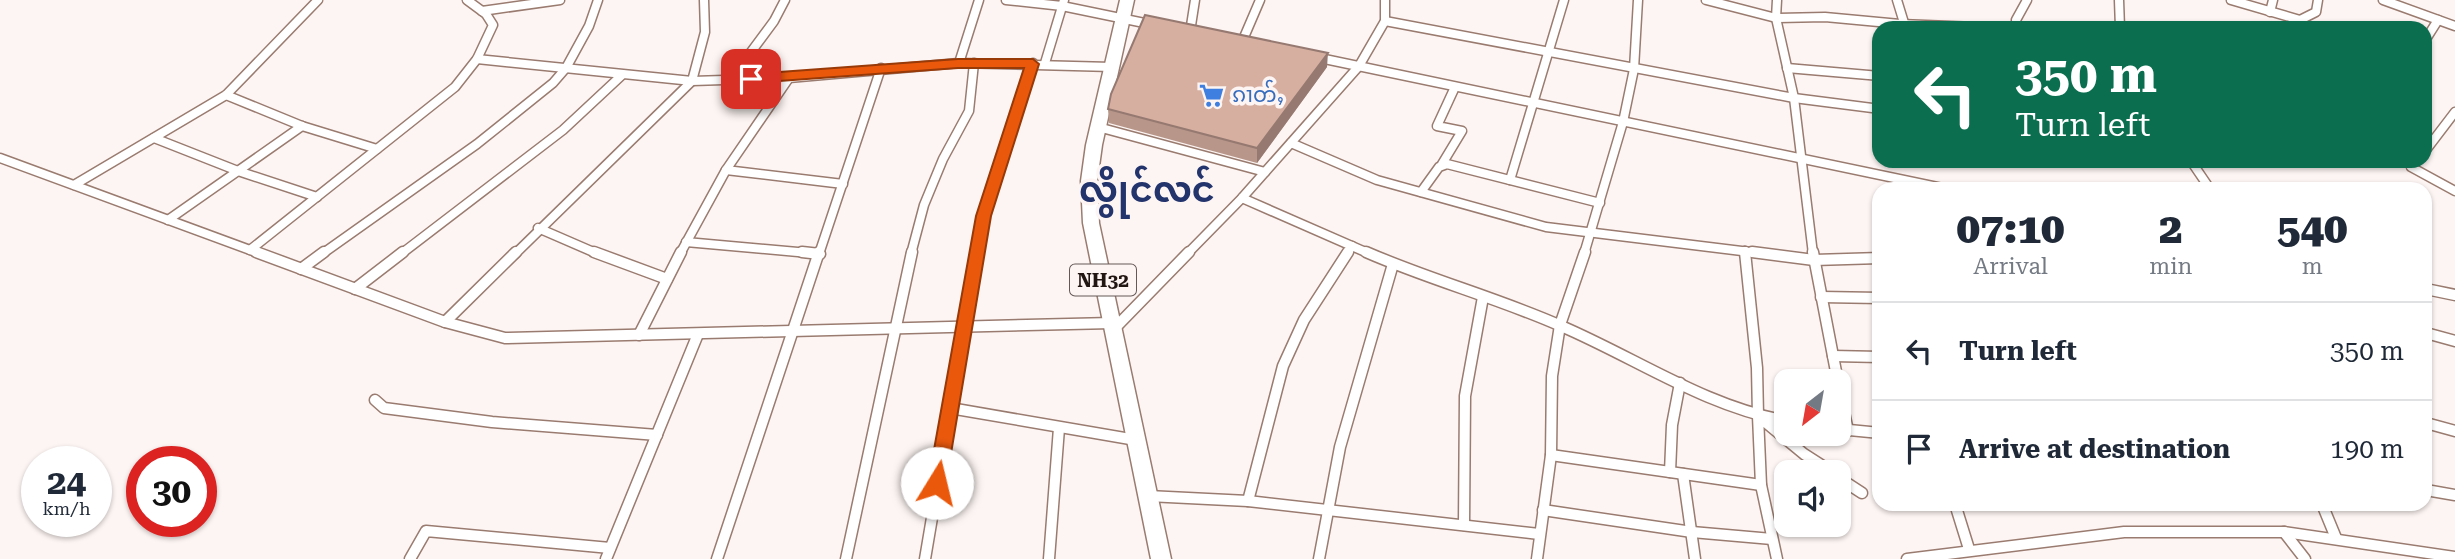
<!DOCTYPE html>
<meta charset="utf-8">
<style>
body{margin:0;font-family:"Roboto Serif","Noto Sans Myanmar",serif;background:#f2f2f3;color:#1f2937;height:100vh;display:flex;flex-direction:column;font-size:26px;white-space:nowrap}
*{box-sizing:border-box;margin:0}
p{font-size:23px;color:#747a83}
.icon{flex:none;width:38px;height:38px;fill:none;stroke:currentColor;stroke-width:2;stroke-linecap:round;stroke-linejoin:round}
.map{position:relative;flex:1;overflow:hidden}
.panel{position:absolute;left:1872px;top:182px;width:560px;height:329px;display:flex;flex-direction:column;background:#fff;border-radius:21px;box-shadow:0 2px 5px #0004}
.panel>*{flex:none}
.guide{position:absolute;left:1872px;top:21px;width:560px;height:147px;border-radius:21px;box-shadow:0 2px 5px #0004;background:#0b6e4f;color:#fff;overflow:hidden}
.needle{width:46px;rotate:211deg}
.fabs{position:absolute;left:1774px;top:369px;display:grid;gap:14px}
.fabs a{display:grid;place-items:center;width:77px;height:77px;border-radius:14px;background:#fff;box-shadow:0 2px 5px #0004;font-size:35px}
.speed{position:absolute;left:21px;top:446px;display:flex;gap:14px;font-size:35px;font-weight:700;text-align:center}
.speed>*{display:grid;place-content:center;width:91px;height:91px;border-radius:50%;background:#fff;box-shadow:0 2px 5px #0004;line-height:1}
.speed small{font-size:18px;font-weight:400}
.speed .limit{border:10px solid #d22;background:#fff;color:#111}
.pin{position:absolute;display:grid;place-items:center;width:60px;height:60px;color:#fff;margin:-30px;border-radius:14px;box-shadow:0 4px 10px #0006}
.me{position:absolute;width:77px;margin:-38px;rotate:9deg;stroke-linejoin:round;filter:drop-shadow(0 0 5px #0008)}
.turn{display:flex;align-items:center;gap:24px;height:147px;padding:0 28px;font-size:32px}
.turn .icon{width:91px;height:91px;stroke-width:2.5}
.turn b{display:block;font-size:49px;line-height:60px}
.eta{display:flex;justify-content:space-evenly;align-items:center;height:119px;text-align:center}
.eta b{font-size:42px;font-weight:800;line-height:49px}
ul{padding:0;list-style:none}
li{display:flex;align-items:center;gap:21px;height:98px;padding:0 28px;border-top:2px solid #e0e1e3}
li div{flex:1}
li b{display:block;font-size:26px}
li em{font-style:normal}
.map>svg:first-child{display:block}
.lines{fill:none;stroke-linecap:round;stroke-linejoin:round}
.street-far1-casing{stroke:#9a7b6f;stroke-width:11}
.street-casing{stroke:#9a7b6f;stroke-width:13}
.highway-casing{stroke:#9a7b6f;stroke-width:3}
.street-far1{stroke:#fff;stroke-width:8}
.street{stroke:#fff;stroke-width:10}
.highway{fill:#fff;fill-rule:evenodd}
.wall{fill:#b8968a}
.shaded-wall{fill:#967a71}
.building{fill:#d6afa1;stroke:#967a71;stroke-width:2}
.route{fill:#ea580c;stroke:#983908;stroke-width:2}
.labels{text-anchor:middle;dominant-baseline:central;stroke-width:7;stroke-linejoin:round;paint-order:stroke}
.shield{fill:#fdf5f3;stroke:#645956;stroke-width:2}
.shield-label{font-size:19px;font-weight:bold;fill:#221612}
.shop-label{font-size:21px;fill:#366cbe;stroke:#fdf5f3;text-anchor:start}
.town-label{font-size:35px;font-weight:bold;fill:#23346d;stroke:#fdf5f3}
</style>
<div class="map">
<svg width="2455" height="559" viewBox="0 0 2455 559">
<rect width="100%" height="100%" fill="#fdf5f3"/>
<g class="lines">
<defs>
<g id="street-far1">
<path d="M 1006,0 L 1062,6 L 1154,25"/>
<path d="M 1706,0 L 1776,18 L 1825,17 L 1900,24 L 2002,28"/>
<path d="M 1777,0 L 1776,18 L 1794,98 L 1813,254"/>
<path d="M 1897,0 L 1905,26"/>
<path d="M 2119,0 L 2120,28"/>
<path d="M 2231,0 L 2300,20"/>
<path d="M 2383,0 L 2455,26"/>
<path d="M 482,11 L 560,0"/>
<path d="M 2270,12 L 2273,0"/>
<path d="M 1385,21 L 1794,98 L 1880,109"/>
<path d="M 2018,28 L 2016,20 L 2027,0"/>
<path d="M 2284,28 L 2316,12 L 2318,0"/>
<path d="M 1190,32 L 1195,0"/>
<path d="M 2426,39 L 2438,20"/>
<path d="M 1242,42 L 1260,0"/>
<path d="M 1315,57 L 1947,189"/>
<path d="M 477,59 L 692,81 L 789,78 L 959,63 L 1112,67"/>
<path d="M 959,63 L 979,0"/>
<path d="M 1045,63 L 1064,0"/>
<path d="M 1787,68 L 1880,76"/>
<path d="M 731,79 L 774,21 L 785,0"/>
<path d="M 226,95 L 302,126 L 377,149"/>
<path d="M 1098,127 L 1265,172"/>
<path d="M 154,138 L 238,171 L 317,197"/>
<path d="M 1291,143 L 1377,180 L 1546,227 L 1766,254"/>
<path d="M 2426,150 L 2455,112"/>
<path d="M 0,158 L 261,254"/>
<path d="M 2191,161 L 2210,189"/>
<path d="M 2416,161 L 2411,167 L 2455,191"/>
<path d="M 1442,164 L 1462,131 L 1437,126 L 1455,87"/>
<path d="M 726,170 L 843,184"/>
<path d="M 1510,180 L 1564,0"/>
<path d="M 74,185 L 226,95 L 318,0"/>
<path d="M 1421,192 L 1439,167 L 1447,164 L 1600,203"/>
<path d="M 1242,198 L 1370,254"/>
<path d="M 168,220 L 302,126"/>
<path d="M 538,228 L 598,254"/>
<path d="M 686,242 L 820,254"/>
<path d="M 250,250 L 455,87 L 477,59 L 493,25 L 486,14 L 467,0"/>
<path d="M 1745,251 L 1745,254"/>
<path d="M 322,254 L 477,144 L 553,83 L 566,68 L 589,26 L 598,0"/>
<path d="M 401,254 L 563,130 L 622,75"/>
<path d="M 515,254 L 692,81 L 705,32 L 704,0"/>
<path d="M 680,254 L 726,170 L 789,78"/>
<path d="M 819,254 L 881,68"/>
<path d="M 911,254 L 924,205 L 943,159 L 969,111 L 974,63"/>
<path d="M 977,254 L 983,217 L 1033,63"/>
<path d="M 1187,254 L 1242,198 L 1359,66 L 1385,21 L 1385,0"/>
<path d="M 1347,254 L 1352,246"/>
<path d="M 1584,254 L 1623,122 L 1634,69 L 1638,0"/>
</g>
<g id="street">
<path d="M 256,252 L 445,322 L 505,338 L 1112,323"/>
<path d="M 594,252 L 667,279"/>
<path d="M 802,252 L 820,254"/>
<path d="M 1366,252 C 1430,280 1498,298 1561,326 C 1636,358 1706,407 1787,421"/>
<path d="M 1745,252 L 1757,368 L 1758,416"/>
<path d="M 1752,252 L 1814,260 L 1880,258"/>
<path d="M 1813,252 L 1838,382"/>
<path d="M 301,269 L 324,252"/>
<path d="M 355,289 L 403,252"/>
<path d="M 2426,289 L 2455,295"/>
<path d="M 1821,297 L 1880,298"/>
<path d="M 445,322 L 516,252"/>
<path d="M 1114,329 L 1189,252"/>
<path d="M 2426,333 L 2455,341"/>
<path d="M 639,335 L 681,252"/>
<path d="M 1833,356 L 1880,357"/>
<path d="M 1839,388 L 1848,431"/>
<path d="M 375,400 L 384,408 L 492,422 L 657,435"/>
<path d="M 950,408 L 1136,440"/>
<path d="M 2426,423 L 2455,431"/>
<path d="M 1839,429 L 1880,433"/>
<path d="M 1551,455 L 1761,485"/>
<path d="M 1670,472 L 1672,425 L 1680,383"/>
<path d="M 1683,474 L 1695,559"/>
<path d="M 1839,478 L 1862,493"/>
<path d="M 2426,490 L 2455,495"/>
<path d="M 1148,496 L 1248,501 L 1539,534"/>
<path d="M 1248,501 L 1283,366 L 1304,320 L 1348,252"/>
<path d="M 1955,504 L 1969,549"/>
<path d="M 2322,504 L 2336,538"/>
<path d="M 1543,510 L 1692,532 L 1772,539"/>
<path d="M 1464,525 L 1465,396 L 1483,297"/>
<path d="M 2284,532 L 2305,559"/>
<path d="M 410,559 L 426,531 L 610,548"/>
<path d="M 606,559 L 698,334"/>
<path d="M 717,559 L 819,252"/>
<path d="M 846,559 L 912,252"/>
<path d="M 925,559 L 977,252"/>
<path d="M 1049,559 L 1059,428"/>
<path d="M 1319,559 L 1340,447 L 1393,264"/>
<path d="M 1537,559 L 1551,455 L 1552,376 L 1560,325 L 1585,252"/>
<path d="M 1777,559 L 1761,485 L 1758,416 L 1804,454 L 1832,472"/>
<path d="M 1907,559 L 2124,532 L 2284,532 L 2455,557"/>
</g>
<path id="highway" d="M 1120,0 L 1134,0 L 1102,145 L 1097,181 L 1099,223 L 1171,559 L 1151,559 L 1083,223 L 1081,181 L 1086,145 Z"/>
</defs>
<use href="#street-far1" class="street-far1-casing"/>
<use href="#street" class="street-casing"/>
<use href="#highway" class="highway-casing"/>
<use href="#street-far1" class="street-far1"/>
<use href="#street" class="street"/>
<use href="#highway" class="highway"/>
</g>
<path class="wall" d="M 1327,67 L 1257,163 L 1109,123 L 1108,109 Z"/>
<path class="shaded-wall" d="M 1328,53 L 1327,67 L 1257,163 L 1257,148 Z"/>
<path class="building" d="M 1145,15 L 1328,53 L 1257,148 L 1108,109 L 1111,94 Z"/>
<path class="route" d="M 958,59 L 1033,59 L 1039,64 L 991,216 L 946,483 L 944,489 L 937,491 L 931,489 L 928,483 L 976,216 L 1024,68 L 958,68 L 751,83 L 744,79 L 751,74 Z"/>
<defs>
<symbol id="supermarket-bare" viewBox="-9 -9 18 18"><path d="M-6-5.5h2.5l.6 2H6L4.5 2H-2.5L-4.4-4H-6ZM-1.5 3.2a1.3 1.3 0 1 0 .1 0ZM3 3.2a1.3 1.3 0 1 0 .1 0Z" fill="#3f7fe0" stroke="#fdf5f3" stroke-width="2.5" paint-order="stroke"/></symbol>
</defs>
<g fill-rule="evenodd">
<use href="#supermarket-bare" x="1194" y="78" width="35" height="35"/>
</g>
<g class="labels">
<rect class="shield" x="1070" y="264.5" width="66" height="31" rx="5"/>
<g class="shield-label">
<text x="1103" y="280">NH32</text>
</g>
<g class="shop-label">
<text x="1232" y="95">ၵၢတ်ႇ</text>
</g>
<g class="town-label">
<text x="1147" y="190">လွိုင်လင်</text>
</g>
</g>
</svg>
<div class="fabs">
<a><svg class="needle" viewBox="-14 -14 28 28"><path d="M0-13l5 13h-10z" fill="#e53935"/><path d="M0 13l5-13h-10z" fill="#747a83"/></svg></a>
<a><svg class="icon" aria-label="sound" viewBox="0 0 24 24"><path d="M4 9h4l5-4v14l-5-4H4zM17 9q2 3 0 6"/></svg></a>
</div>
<div class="speed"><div>24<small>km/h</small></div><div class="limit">30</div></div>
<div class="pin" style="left:751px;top:79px;background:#d93025"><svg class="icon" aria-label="arrive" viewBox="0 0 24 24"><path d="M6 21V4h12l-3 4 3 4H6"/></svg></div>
<svg class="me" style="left:937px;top:483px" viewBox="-20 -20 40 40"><circle r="19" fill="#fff"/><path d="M0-13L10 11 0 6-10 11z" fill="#ea580c"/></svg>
<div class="guide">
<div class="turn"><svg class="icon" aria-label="left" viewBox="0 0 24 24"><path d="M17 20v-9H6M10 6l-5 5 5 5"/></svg><div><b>350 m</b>Turn left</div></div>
</div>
<section class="panel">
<div class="eta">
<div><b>07:10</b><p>Arrival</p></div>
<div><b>2</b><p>min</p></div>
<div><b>540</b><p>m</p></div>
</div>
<ul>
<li><svg class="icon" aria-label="left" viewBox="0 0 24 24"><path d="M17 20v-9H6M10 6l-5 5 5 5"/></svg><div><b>Turn left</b></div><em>350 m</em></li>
<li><svg class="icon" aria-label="arrive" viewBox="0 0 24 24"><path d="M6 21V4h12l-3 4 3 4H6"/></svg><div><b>Arrive at destination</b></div><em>190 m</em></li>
</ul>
</section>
</div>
